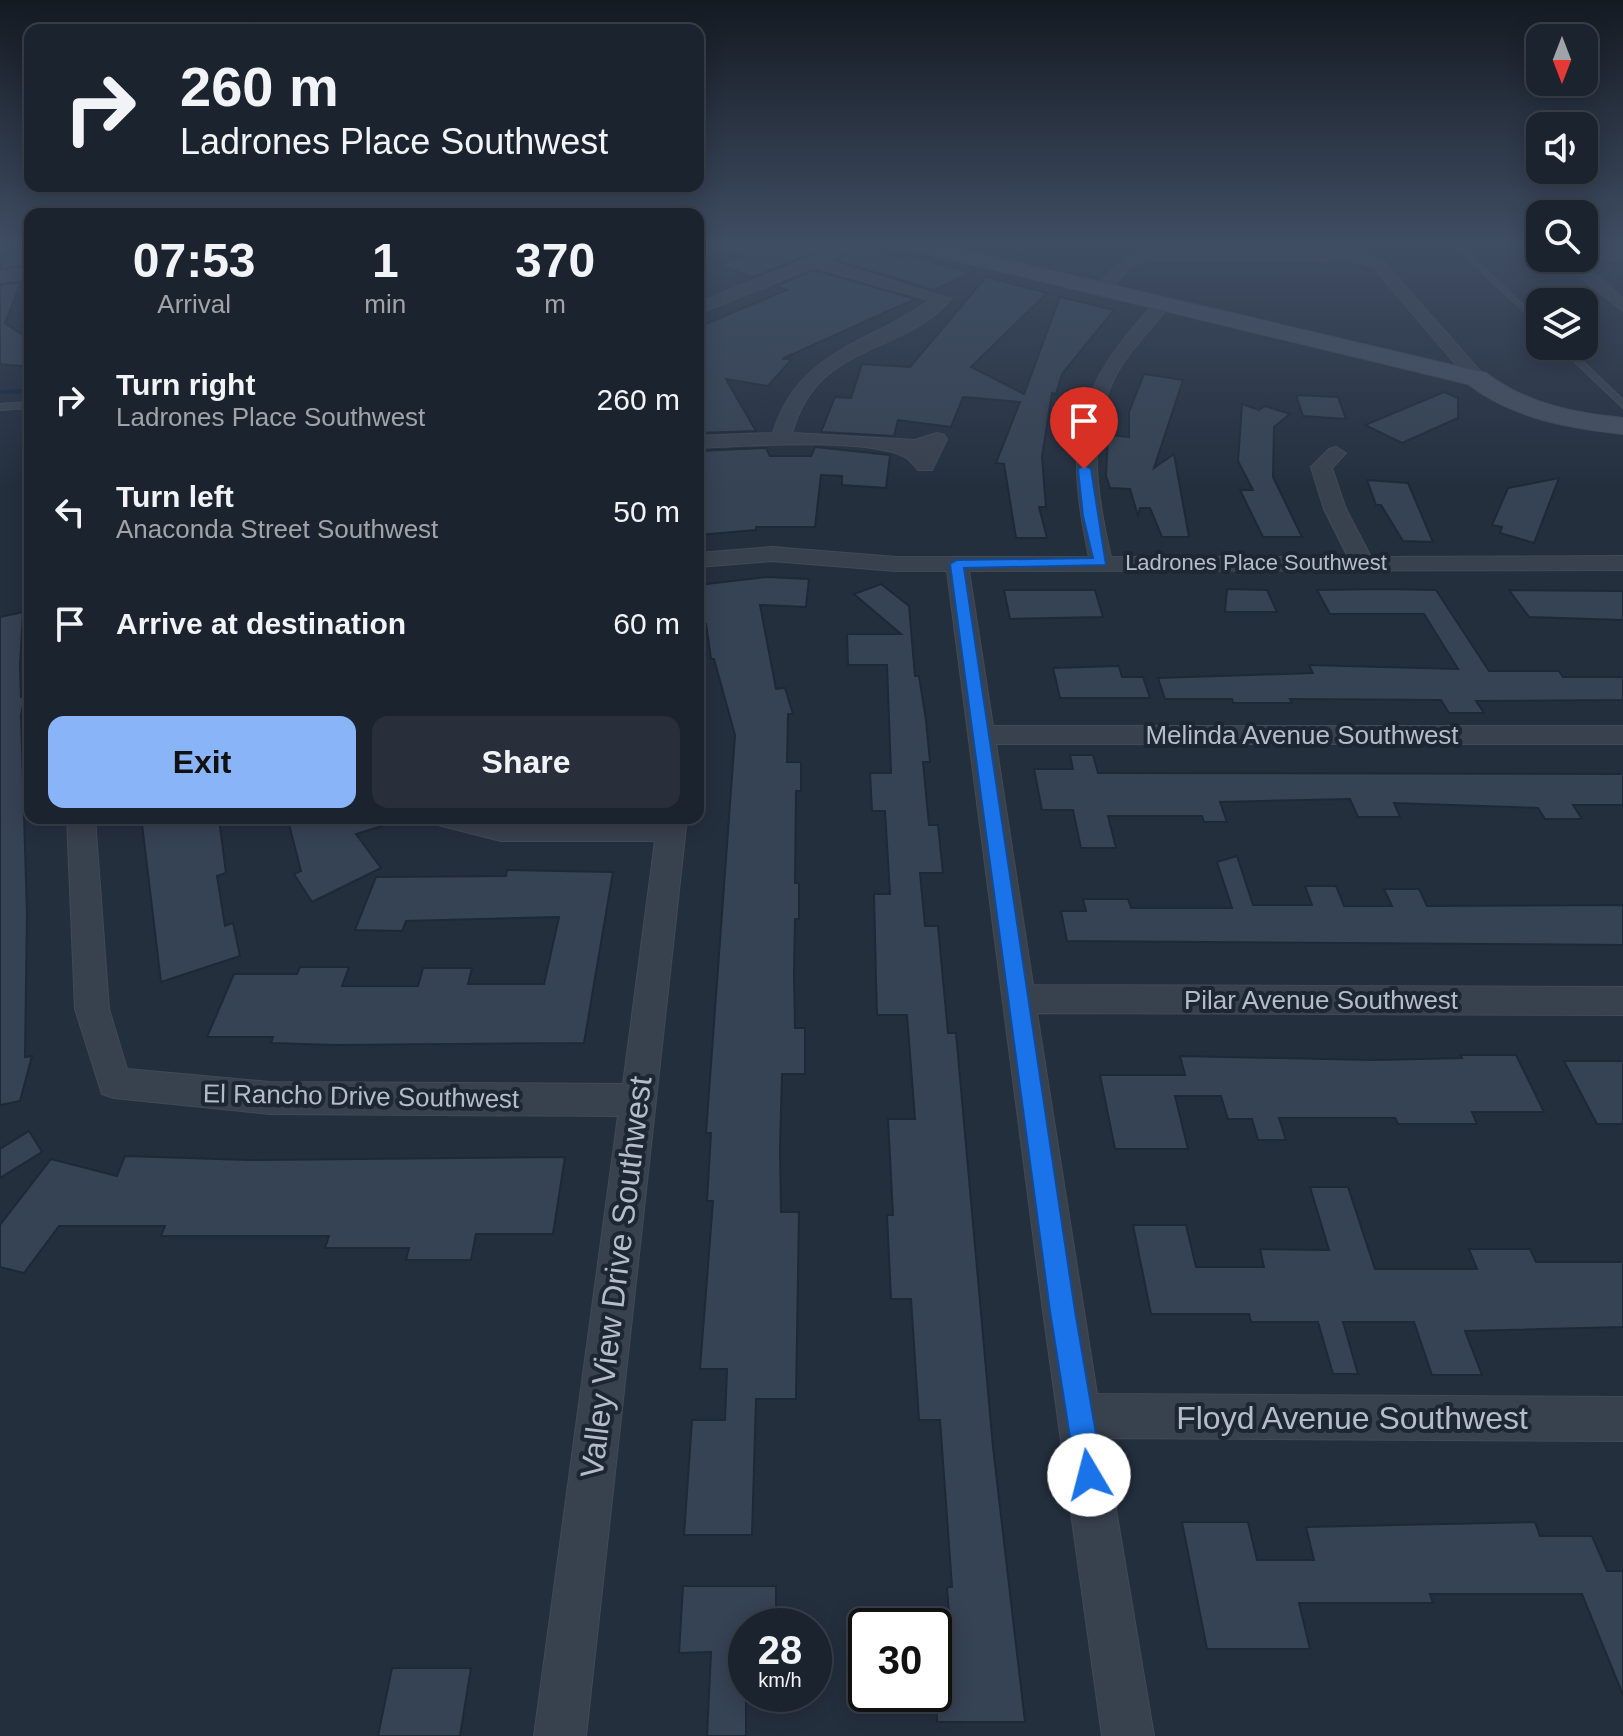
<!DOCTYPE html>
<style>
body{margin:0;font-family:Arial,sans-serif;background:#282f3a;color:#f1f3f6;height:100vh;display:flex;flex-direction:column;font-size:30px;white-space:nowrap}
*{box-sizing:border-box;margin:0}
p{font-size:26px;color:#a0a4aa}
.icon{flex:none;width:44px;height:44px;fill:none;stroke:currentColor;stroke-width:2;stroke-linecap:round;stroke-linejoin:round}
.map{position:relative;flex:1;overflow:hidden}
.details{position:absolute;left:24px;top:208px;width:680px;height:616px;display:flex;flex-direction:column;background:#1b232e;border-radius:16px;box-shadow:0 4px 20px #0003,0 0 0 2px #39404a}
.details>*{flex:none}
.banner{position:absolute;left:24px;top:24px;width:680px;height:168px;border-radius:16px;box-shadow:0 4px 20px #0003,0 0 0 2px #39404a;background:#1b232e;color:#f1f3f6;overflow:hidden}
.needle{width:52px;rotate:180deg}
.buttons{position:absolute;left:1526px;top:24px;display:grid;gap:16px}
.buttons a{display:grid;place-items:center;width:72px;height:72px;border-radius:16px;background:#1b232e;box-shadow:0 4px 20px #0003,0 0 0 2px #39404a;font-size:40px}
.speed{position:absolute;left:728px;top:1608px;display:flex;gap:16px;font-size:40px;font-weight:700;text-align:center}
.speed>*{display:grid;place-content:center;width:104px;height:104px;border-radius:50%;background:#1b232e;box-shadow:0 4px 20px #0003,0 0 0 2px #39404a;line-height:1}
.speed small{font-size:20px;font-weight:400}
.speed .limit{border:4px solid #111;border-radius:12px;background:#fff;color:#111}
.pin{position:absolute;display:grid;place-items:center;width:68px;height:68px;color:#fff;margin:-82px -34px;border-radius:50% 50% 50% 0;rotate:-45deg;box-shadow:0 0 8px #0007}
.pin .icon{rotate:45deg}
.me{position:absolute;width:88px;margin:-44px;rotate:352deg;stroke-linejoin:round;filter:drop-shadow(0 0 6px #0008)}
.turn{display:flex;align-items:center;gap:28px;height:168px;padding:0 24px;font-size:36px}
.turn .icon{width:104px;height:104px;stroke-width:2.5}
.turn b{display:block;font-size:56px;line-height:68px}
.eta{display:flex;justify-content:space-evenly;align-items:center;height:136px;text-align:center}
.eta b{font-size:48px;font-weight:600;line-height:56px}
.primary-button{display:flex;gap:16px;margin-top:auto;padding:16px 24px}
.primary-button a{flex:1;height:92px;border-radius:16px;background:#8ab4f8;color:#111;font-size:32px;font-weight:600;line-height:92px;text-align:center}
.primary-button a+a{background:#282f3a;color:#f1f3f6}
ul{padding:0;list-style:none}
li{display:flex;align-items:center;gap:24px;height:112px;padding:0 24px}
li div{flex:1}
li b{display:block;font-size:30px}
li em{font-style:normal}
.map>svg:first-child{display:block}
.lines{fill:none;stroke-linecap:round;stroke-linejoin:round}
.stream{stroke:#17263c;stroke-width:4}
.building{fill:#364354;stroke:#1f2835;stroke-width:2}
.lane-casing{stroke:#414a57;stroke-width:2}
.street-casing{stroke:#414a57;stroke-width:2}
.secondary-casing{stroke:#414a57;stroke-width:2}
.lane{fill:#38414e;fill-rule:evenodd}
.street{fill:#38414e;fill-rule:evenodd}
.secondary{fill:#465061;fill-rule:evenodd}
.route{fill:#1a73e8;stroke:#114b97;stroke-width:2}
.labels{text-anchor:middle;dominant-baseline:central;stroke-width:8;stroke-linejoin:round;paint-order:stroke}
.far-street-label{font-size:22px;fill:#b4bcc9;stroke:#1d2633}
.street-label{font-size:26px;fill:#b4bcc9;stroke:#1d2633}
.near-street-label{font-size:32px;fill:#b4bcc9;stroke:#1d2633}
</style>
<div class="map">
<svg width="1623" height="1736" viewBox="0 0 1623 1736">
<rect width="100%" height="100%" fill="#242f3e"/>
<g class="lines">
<path class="stream" d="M 0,392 L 30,391"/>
</g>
<g class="building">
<path d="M 733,245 L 834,245 L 753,277 L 720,265 L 742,256 L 725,250 Z"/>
<path d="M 863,246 L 900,258 L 907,255 L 971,273 L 933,290 L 836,260 Z"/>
<path d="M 30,251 L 27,265 L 1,269 L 7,254 Z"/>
<path d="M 814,270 L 915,299 L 782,359 L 792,359 L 768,386 L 726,379 L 756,431 L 698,433 L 698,327 L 787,290 L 776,286 Z"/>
<path d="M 986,277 L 1047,293 L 971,367 L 1024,394 L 1060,297 L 1114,310 L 1062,374 L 1056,394 L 1052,393 L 1042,457 L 1046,507 L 1039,507 L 1047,538 L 1016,538 L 1004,464 L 996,463 L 1020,402 L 963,397 L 951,427 L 898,420 L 894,436 L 821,432 L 835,397 L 851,398 L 862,364 L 910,367 Z"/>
<path d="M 21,282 L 5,323 L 30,340 L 30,367 L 0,364 L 0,285 Z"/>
<path d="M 1144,374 L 1183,380 L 1154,468 L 1174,454 L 1189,537 L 1162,537 L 1150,508 L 1140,508 L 1138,516 L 1130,489 L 1110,488 L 1106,476 L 1108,435 L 1129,437 L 1129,412 Z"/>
<path d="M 1444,392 L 1458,398 L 1458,418 L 1402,443 L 1365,425 Z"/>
<path d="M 1296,395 L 1338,397 L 1346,419 L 1303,416 Z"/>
<path d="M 1242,404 L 1259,410 L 1265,406 L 1290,414 L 1274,427 L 1273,477 L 1302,537 L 1263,537 L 1240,490 L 1253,490 L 1238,461 Z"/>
<path d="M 815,447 L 890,455 L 886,488 L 842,485 L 842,476 L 821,475 L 815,527 L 756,527 L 756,530 L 698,535 L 698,451 L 766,448 L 770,456 L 811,456 Z"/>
<path d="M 1559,478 L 1534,543 L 1500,533 L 1502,527 L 1492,525 L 1508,488 Z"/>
<path d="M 1367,480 L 1408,483 L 1433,542 L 1403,541 L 1381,505 L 1376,505 Z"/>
<path d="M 767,577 L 809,579 L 806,607 L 760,605 L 776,689 L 785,688 L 793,714 L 788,714 L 787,762 L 801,762 L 801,791 L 796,791 L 795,883 L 799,883 L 799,919 L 795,919 L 794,974 L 795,1028 L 805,1028 L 805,1074 L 782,1074 L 780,1148 L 781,1212 L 799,1212 L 796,1399 L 756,1399 L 752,1535 L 684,1535 L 692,1420 L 725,1420 L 727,1369 L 700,1369 L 713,1201 L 707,1201 L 711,1133 L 706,1133 L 735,735 L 714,659 L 711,659 L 706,624 L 700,624 L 698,585 Z"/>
<path d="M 881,584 L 909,606 L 915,676 L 919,676 L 926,720 L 930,762 L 923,762 L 929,825 L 938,825 L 943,873 L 920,873 L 925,926 L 938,926 L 948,1033 L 956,1033 L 993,1447 L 1025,1722 L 937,1722 L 934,1629 L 950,1629 L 947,1587 L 952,1587 L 940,1420 L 919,1420 L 911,1299 L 891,1299 L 887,1215 L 893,1215 L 888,1119 L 915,1119 L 907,1015 L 877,1015 L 876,980 L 874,894 L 890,894 L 885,811 L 872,811 L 870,773 L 891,773 L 887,665 L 848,665 L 847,634 L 901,634 L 854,594 Z"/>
<path d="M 1227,589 L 1267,590 L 1277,612 L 1225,612 Z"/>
<path d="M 1384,589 L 1436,590 L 1489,671 L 1559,671 L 1563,677 L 1623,677 L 1623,700 L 1476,701 L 1484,713 L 1449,713 L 1441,700 L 1290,699 L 1292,703 L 1233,703 L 1232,699 L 1165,699 L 1158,678 L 1313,673 L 1309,665 L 1458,669 L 1424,614 L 1330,614 L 1317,590 Z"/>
<path d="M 1004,590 L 1095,590 L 1103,617 L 1010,619 Z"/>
<path d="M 1509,590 L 1623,591 L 1623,620 L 1529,617 Z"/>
<path d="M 23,612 L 20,666 L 21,697 L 25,696 L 21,715 L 27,913 L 25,1057 L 32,1056 L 20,1101 L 0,1105 L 0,617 Z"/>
<path d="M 1119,666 L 1122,677 L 1143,677 L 1150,698 L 1060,698 L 1053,668 Z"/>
<path d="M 1070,755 L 1093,755 L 1098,773 L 1623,774 L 1623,805 L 1573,805 L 1582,819 L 1545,819 L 1538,808 L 1394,803 L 1400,817 L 1358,817 L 1350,799 L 1220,802 L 1227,822 L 1204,822 L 1202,816 L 1108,816 L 1116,848 L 1081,848 L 1073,810 L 1042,810 L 1034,769 L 1073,769 Z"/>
<path d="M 163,818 L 219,818 L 226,873 L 217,876 L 225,926 L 233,923 L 240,956 L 161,982 L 142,824 Z"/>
<path d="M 309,818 L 391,818 L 392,823 L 356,834 L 381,868 L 312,902 L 294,874 L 301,871 L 289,824 Z"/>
<path d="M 1237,856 L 1253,905 L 1312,905 L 1305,886 L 1336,886 L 1344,906 L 1392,906 L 1384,889 L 1419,889 L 1427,906 L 1623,905 L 1623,945 L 1067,941 L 1061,911 L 1086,911 L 1083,899 L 1128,899 L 1131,908 L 1232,908 L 1217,862 Z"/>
<path d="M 507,870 L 613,872 L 584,1043 L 336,1045 L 271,1043 L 273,1037 L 207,1037 L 234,974 L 297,974 L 300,967 L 349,967 L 342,986 L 418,986 L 423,968 L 472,968 L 468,984 L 544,984 L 559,917 L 406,921 L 402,931 L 355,930 L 376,877 L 506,876 Z"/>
<path d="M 1460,1055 L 1516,1055 L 1544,1112 L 1472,1112 L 1477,1124 L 1398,1124 L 1395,1118 L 1279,1118 L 1286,1140 L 1258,1140 L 1252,1119 L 1228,1119 L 1221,1096 L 1175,1096 L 1188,1149 L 1115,1149 L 1100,1075 L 1185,1075 L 1180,1056 L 1373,1060 L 1462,1058 Z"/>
<path d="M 1564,1061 L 1623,1061 L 1623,1124 L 1597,1124 Z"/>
<path d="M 29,1131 L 42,1152 L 0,1178 L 0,1149 Z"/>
<path d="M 125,1156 L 249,1160 L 565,1157 L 553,1234 L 476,1234 L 471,1260 L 406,1260 L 409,1248 L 325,1248 L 329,1236 L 161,1236 L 165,1226 L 59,1226 L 24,1273 L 0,1267 L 0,1225 L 51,1159 L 117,1176 Z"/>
<path d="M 1310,1187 L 1348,1187 L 1375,1269 L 1477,1269 L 1469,1249 L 1530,1249 L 1536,1262 L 1623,1262 L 1623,1327 L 1465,1331 L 1482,1375 L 1432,1375 L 1414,1322 L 1343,1322 L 1358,1374 L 1333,1374 L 1318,1322 L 1251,1322 L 1249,1314 L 1151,1314 L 1133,1225 L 1186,1225 L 1196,1267 L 1264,1267 L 1260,1249 L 1329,1250 Z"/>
<path d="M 1182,1522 L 1248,1522 L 1257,1560 L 1314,1560 L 1306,1527 L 1535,1522 L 1540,1536 L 1592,1536 L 1607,1571 L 1623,1571 L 1623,1695 L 1582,1594 L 1430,1594 L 1433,1603 L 1299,1603 L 1310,1649 L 1207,1649 Z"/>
<path d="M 683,1586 L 776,1586 L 776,1626 L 746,1626 L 746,1736 L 707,1736 L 711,1652 L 679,1653 Z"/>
<path d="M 392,1668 L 471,1668 L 460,1736 L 378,1736 Z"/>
</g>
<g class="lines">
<defs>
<g id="lane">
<path d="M 721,245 L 730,245 L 698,258 L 698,254 Z"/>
<path d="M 1453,245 L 1460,245 L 1540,321 L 1540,327 Z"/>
<path d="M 1558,346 L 1567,346 L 1623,400 L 1623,408 Z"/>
<path d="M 30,402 L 30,408 L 0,410 L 0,404 Z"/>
</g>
<g id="street">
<path d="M 841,245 L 861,245 L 828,261 L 951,299 C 900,358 818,340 792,433 L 915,440 L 937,433 L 944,435 L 947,439 L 932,470 L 918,470 C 914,466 910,459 905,457 C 867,437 744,446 698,448 L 698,436 L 773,433 C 798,350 868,345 930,300 L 814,267 L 698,314 L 698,303 Z"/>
<path d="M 1623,249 L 1623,259 L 1580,262 L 1623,298 L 1623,311 L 1571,270 L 1564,261 L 1584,258 L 1584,250 Z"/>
<path d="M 1158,250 L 1360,252 L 1383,261 L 1486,378 L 1483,382 L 1471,382 L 1373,267 L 1358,262 L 1158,260 L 1135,264 L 1105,293 L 1091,290 L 1125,258 Z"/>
<path d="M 30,268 L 30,278 L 0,282 L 0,272 Z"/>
<path d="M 1162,300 L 1170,305 C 1155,325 1137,342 1123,363 C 1084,423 1096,492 1111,557 L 1348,557 L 1324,509 L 1311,467 L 1329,449 L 1336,447 L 1346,453 L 1332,468 L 1346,509 L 1371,557 L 1623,556 L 1623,570 L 969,571 L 993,726 L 1623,726 L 1623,744 L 996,744 L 1033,985 L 1623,987 L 1623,1015 L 1037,1013 L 1097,1394 L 1623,1397 L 1623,1441 L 1104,1438 L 1154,1736 L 1102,1736 L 1043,1311 L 947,571 L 896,571 L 772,561 L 698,567 L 698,553 L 772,547 L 896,557 L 1089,557 C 1064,439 1074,390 1156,302 Z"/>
<path d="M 67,818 L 95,818 L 109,1009 L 127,1069 L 270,1082 L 623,1084 L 655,841 L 501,841 L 438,825 L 434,818 L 687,818 L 586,1736 L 534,1736 L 618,1116 L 270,1114 L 114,1098 L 102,1094 L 75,1009 Z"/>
</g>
<path id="secondary" d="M 906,245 L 942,245 L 1486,373 C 1527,404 1573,413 1623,418 L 1623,434 C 1568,428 1512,418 1468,384 L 916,251 Z"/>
</defs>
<use href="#lane" class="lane-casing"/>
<use href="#street" class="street-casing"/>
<use href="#secondary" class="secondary-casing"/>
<use href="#lane" class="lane"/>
<use href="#street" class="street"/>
<use href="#secondary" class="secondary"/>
</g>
<linearGradient id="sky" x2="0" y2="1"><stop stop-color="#141a22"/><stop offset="0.5" stop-color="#3f4d63"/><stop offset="1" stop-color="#3f4d63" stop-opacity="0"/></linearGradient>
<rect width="1623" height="488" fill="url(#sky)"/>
<path class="route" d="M 1084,465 L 1091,469 L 1106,565 L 964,568 L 1075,1311 L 1103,1475 L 1099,1484 L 1089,1488 L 1080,1484 L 1076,1475 L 1050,1311 L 950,564 L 957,560 L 1093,558 L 1083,516 L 1078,469 Z"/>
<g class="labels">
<g class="far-street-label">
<text x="1256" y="562">Ladrones Place Southwest</text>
</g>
<g class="street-label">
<text x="1302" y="735">Melinda Avenue Southwest</text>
<text x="1321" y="1000">Pilar Avenue Southwest</text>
<text transform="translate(361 1096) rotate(1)">El Rancho Drive Southwest</text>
</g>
<g class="near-street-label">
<text transform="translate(616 1277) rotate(-83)">Valley View Drive Southwest</text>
<text x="1352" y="1418">Floyd Avenue Southwest</text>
</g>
</g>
</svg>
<div class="buttons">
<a><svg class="needle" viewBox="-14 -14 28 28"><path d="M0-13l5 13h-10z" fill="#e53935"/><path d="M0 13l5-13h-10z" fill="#a0a4aa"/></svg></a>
<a><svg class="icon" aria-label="sound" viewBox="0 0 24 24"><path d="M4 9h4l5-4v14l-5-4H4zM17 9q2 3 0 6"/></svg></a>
<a><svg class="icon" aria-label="search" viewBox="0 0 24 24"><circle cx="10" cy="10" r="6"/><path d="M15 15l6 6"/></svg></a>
<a><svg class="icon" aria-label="layers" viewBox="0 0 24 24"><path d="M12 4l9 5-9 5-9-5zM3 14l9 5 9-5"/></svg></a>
</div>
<div class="speed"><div>28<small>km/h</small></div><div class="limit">30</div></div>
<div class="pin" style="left:1084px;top:469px;background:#d93025"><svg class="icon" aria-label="arrive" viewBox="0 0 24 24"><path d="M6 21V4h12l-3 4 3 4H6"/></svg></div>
<svg class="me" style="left:1089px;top:1475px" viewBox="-20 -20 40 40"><circle r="19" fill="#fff"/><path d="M0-13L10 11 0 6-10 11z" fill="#1a73e8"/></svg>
<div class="banner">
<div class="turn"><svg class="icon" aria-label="right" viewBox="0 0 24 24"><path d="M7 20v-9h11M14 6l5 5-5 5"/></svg><div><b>260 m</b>Ladrones Place Southwest</div></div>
</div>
<section class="details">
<div class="eta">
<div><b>07:53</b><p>Arrival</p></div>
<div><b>1</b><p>min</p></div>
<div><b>370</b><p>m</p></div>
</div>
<ul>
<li><svg class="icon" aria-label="right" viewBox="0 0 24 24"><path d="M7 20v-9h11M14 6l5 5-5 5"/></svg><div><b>Turn right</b><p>Ladrones Place Southwest</p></div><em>260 m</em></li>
<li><svg class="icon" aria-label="left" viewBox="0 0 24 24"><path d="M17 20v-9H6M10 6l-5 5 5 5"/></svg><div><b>Turn left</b><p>Anaconda Street Southwest</p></div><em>50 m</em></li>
<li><svg class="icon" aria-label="arrive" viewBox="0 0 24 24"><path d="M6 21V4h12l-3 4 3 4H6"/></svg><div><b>Arrive at destination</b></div><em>60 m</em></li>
</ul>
<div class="primary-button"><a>Exit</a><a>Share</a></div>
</section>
</div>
